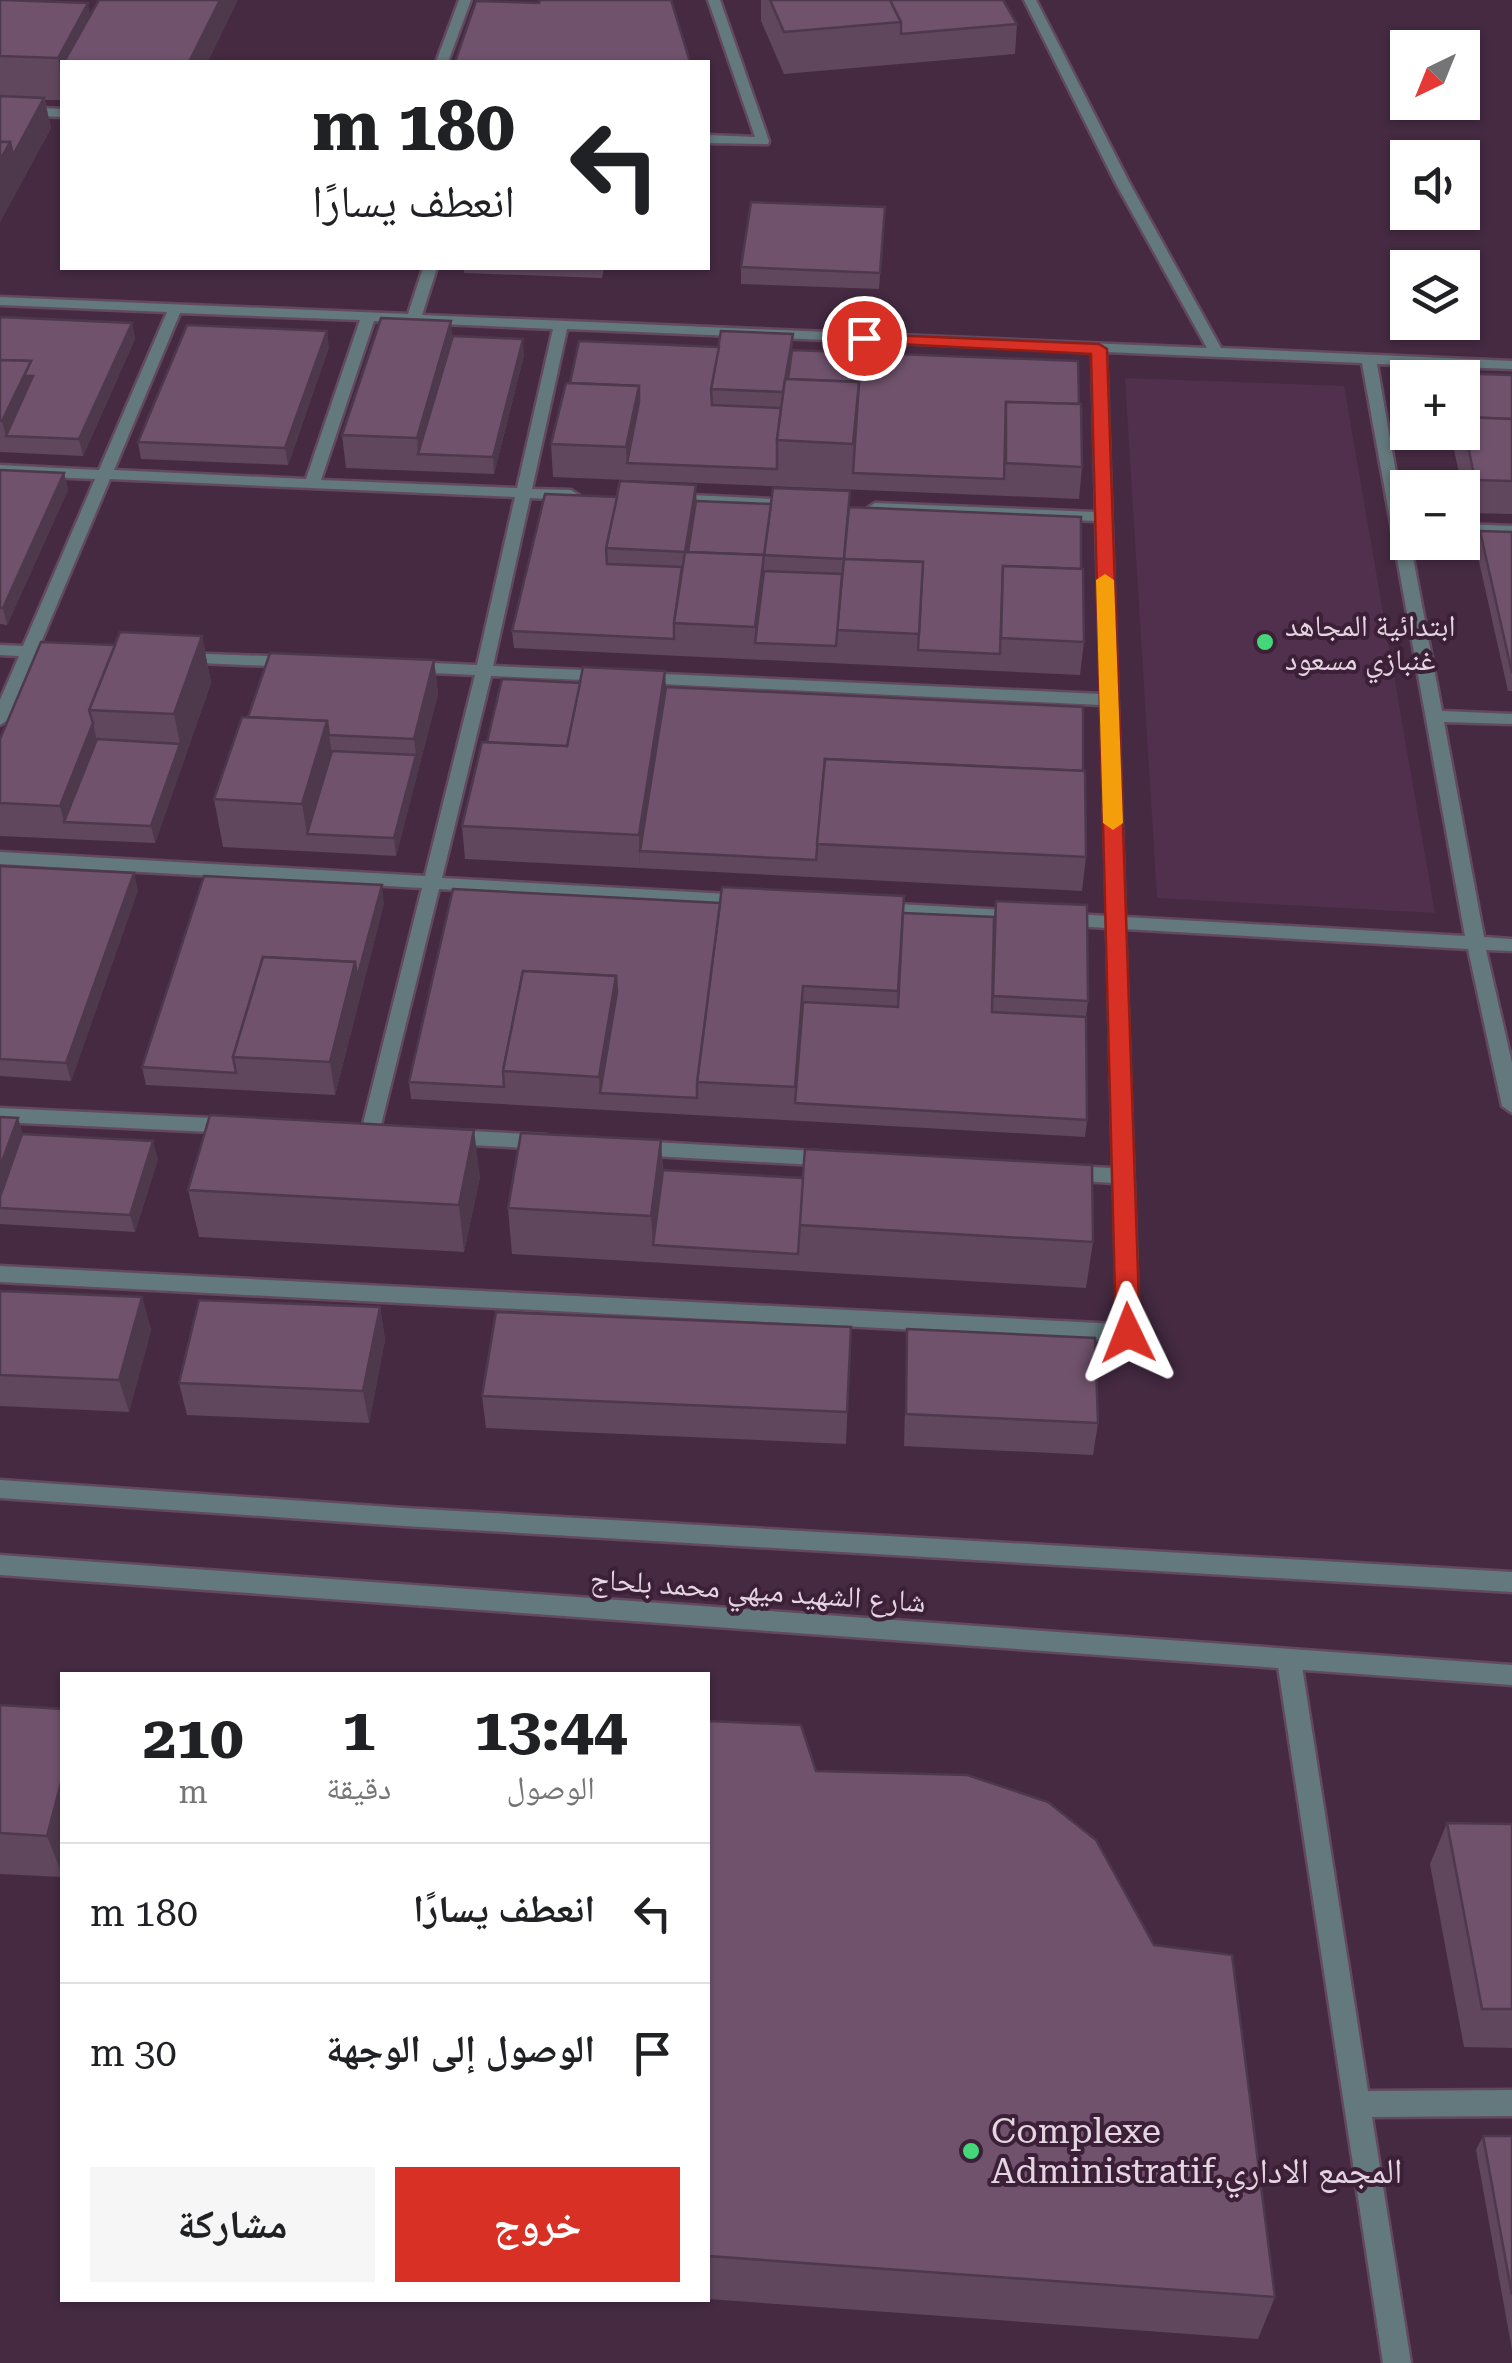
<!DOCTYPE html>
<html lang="ar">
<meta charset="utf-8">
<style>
body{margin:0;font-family:"Roboto Serif","Noto Naskh Arabic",serif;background:#f6f6f6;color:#202124;direction:rtl;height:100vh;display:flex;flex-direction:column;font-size:38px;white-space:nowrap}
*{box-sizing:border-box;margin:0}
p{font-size:32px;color:#757577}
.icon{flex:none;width:55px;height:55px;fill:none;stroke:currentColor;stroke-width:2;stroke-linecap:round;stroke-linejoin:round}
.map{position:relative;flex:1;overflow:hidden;direction:ltr}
.drawer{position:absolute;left:60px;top:1672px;width:650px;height:630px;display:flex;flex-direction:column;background:#fff;border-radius:0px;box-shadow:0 2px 8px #0004;direction:rtl}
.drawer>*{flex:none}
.guide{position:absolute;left:60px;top:60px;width:650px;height:210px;border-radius:0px;box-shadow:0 2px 8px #0004;direction:rtl;background:#fff;color:#202124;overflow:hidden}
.needle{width:65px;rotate:223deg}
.controls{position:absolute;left:1390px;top:30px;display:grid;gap:20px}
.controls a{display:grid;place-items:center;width:90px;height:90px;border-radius:0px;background:#fff;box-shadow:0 2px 8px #0004;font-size:50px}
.pin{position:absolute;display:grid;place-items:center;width:85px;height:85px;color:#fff;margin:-42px;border:5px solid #fff;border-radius:50%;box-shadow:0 2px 10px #0007}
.me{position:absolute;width:110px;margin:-55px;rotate:358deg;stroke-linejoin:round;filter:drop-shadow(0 0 8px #0008)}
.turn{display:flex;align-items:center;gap:35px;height:210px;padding:0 30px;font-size:45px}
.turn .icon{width:130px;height:130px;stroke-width:2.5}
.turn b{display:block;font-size:70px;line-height:85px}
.eta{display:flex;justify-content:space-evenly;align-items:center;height:170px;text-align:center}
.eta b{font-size:60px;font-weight:700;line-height:70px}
.primary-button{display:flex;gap:20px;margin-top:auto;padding:20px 30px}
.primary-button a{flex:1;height:115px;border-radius:0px;background:#d93025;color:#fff;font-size:40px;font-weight:700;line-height:115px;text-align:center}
.primary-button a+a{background:#f6f6f6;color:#202124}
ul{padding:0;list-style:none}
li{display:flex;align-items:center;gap:30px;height:140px;padding:0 30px;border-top:2px solid #e0e0e0}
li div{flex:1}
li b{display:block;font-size:38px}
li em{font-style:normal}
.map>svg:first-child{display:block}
.built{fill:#51304d}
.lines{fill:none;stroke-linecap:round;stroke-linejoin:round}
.minor-casing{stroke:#62495f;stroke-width:5}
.tertiary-casing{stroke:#62495f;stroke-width:5}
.minor{fill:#64797d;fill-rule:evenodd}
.tertiary{fill:#64797d;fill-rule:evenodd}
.wall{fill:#60475d}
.shaded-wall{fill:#4e394c}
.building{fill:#70526c;stroke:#4e394c;stroke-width:2.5}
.route{fill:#d93025;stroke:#8d1f18;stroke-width:2.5}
.slow{fill:#f59e0b}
.poi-dot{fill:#44d77a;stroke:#3b2037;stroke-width:4}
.labels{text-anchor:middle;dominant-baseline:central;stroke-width:8;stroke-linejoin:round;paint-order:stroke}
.poi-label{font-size:30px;fill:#e5d4e2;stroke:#3b2037;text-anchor:start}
.street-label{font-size:30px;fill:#e5d4e2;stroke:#3b2037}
.near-poi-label{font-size:35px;fill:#e5d4e2;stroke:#3b2037;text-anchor:start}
</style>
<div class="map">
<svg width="1512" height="2363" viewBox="0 0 1512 2363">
<rect width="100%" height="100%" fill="#452a42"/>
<path class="built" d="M 1125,378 L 1344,386 L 1435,913 L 1157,898 Z"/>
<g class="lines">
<defs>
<g id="minor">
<path d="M 459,0 L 471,0 L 448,62 L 436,62 Z"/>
<path d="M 708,0 L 720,0 L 769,141 L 768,144 L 708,143 L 708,135 L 755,137 Z"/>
<path d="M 1024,0 L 1036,0 L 1129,182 L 1221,348 L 1512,361 L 1512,369 L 1377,364 L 1408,542 L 1410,542 L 1442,711 L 1512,714 L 1512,724 L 1444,722 L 1484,937 L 1512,939 L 1512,951 L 1486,950 L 1512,1063 L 1512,1113 L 1502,1106 L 1468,949 L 1125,929 L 1139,1333 L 1135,1339 L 1128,1341 L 0,1282 L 0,1266 L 1117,1324 L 1114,1183 L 1065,1180 L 1055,1173 L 1065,1166 L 1113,1168 L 1107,928 L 1060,925 L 1051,919 L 1060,913 L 1107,916 L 1101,705 L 641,683 L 633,678 L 641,673 L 1101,694 L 1096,521 L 875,513 L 867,508 L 875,503 L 1096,512 L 1092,351 L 567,329 L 532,489 L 571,490 L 579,495 L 571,500 L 530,498 L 493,666 L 607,671 L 615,676 L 607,681 L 491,676 L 442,878 L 746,895 L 755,901 L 746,907 L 439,889 L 378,1137 L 371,1139 L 361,1132 L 422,888 L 0,864 L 0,852 L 425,876 L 475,675 L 411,672 L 403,667 L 411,662 L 477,665 L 515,497 L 110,479 L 39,647 L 63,648 L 71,653 L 63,658 L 35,657 L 8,720 L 0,725 L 0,700 L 19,656 L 0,655 L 0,645 L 23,646 L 95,479 L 0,475 L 0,465 L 99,470 L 167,312 L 0,305 L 0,297 L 408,314 L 423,268 L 437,268 L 422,315 L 1207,348 L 1115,182 ZM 180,313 L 360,320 L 306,479 L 114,470 ZM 374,321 L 553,329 L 517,488 L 321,480 ZM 1106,352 L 1362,363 L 1465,936 L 1125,917 Z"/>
<path d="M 0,106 L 62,109 L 62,117 L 0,114 Z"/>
<path d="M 670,494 L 796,500 L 804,505 L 796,510 L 665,502 L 662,499 Z"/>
<path d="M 1462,524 L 1512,526 L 1512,536 L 1462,534 Z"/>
<path d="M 182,653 L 293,657 L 301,662 L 293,667 L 176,662 L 174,658 Z"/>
<path d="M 880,903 L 1021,911 L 1030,917 L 1021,923 L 874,913 L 871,909 L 874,905 Z"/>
<path d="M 0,1108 L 233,1119 L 243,1126 L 233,1133 L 0,1122 Z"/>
<path d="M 451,1130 L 547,1135 L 557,1142 L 547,1149 L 451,1144 L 441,1137 Z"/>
<path d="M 636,1141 L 832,1152 L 842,1159 L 832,1166 L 636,1155 L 626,1148 Z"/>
<path d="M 1289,1650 L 1297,1653 L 1301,1660 L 1368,2091 L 1512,2090 L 1512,2116 L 1372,2117 L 1411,2363 L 1383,2363 L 1277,1660 L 1281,1653 Z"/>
</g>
<g id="tertiary">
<path d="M 0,1480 L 404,1508 L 1512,1572 L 1512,1592 L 404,1526 L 0,1498 Z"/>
<path d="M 0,1555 L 1512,1665 L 1512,1685 L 0,1575 Z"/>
</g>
</defs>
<use href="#minor" class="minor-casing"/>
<use href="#tertiary" class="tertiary-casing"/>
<use href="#minor" class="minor"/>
<use href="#tertiary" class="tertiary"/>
</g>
<g class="wall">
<path d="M 0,0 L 62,62 L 62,100 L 45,100 L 51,128 L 0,222 Z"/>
<path d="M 761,0 L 1003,0 L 1017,24 L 1015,54 L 784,74 L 761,21 Z"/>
<path d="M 885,207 L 879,289 L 741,284 L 741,267 Z"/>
<path d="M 464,268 L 604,268 L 602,278 L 464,273 Z"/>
<path d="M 0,317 L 132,323 L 135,339 L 83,456 L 0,452 Z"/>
<path d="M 793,334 L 792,350 L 1082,467 L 1079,499 L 553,477 L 551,444 L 719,347 Z"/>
<path d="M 453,336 L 524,355 L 494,474 L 346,468 L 342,435 Z"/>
<path d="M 329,347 L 288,465 L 141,459 L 138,442 Z"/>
<path d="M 1443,373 L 1512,375 L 1512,514 L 1468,513 L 1450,432 L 1462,432 L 1462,378 L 1442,378 Z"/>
<path d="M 0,470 L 64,473 L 68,490 L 7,625 L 0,624 Z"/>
<path d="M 696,485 L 696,501 L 771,504 L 850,491 L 849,507 L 1084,642 L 1080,675 L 514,648 L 512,631 L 617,497 Z"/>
<path d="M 1480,531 L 1512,532 L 1512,691 L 1508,691 L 1476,548 Z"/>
<path d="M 202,636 L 211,683 L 155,843 L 0,836 L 0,739 L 115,645 Z"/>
<path d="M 434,660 L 438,694 L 396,856 L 223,847 L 214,799 L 248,717 Z"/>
<path d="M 666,688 L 1083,771 L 1086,857 L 1082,891 L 465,859 L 462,826 L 487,742 Z"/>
<path d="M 0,866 L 138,890 L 71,1081 L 0,1076 Z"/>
<path d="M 996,901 L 1088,1001 L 1086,1017 L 1087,1120 L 1085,1137 L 411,1099 L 409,1082 L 902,930 L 994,917 Z"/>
<path d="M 384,903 L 335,1095 L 146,1085 L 142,1067 Z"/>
<path d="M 0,1117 L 18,1118 L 22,1134 L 158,1159 L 135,1232 L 0,1224 Z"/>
<path d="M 661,1140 L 663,1170 L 1093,1242 L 1086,1288 L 512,1254 L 508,1208 Z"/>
<path d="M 480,1177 L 464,1252 L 199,1237 L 188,1190 Z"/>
<path d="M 0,1291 L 142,1297 L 151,1330 L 129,1412 L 0,1406 Z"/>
<path d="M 380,1307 L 385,1340 L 369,1423 L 187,1415 L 179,1383 Z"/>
<path d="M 851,1327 L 846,1444 L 486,1428 L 482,1396 Z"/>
<path d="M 907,1329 L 1098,1423 L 1093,1455 L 904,1446 Z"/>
<path d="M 0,1705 L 62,1709 L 62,1877 L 0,1874 Z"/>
<path d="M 708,1721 L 816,1771 L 1275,2297 L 1258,2339 L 708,2299 Z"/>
<path d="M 1447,1823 L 1512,1824 L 1512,2048 L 1464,2047 L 1430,1864 Z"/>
<path d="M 1483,2136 L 1512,2136 L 1512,2350 L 1476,2150 Z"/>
</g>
<g class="shaded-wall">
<path d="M 220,0 L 238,0 L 208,62 L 189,62 Z"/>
<path d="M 88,3 L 96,45 L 87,62 L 62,62 L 62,70 L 60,70 L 58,58 Z"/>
<path d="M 44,98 L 51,128 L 0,222 L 0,160 L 10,142 Z"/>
<path d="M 451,321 L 454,352 L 418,454 L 417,438 Z"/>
<path d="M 132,323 L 135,339 L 83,456 L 79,439 Z"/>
<path d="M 327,331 L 329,347 L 288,465 L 285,448 Z"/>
<path d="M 523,339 L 524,355 L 494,474 L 493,457 Z"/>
<path d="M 31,361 L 38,393 L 6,436 L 2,421 Z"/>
<path d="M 639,386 L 640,419 L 627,463 L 626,447 Z"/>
<path d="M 64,473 L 68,490 L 7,625 L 3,608 Z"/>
<path d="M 696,485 L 697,517 L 688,568 L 685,552 Z"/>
<path d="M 764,555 L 764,588 L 755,643 L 755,627 Z"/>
<path d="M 202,636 L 211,683 L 155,843 L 151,826 L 180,744 L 174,714 Z"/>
<path d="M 434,660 L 438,694 L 396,856 L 394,838 L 416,755 L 414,739 Z"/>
<path d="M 665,671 L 667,705 L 640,851 L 640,868 L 639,835 Z"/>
<path d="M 327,721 L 334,768 L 307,834 L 302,804 Z"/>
<path d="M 93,723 L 100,756 L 64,822 L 60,806 Z"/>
<path d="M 134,873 L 138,890 L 71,1081 L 66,1063 Z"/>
<path d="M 382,885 L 384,903 L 335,1095 L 330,1062 L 355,962 Z"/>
<path d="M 616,976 L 618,1009 L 600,1093 L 599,1077 Z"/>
<path d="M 18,1118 L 28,1151 L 0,1208 L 0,1167 Z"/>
<path d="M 474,1130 L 480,1177 L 464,1252 L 459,1205 Z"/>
<path d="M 661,1140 L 663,1187 L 653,1245 L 651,1216 Z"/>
<path d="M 153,1141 L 158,1159 L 135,1232 L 130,1215 Z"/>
<path d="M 142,1297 L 151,1330 L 129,1412 L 119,1380 Z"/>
<path d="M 380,1307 L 385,1340 L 369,1423 L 363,1391 Z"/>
<path d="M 62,1779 L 62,1874 L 47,1836 Z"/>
</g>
<g class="building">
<path d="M 0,0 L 4,0 L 88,3 L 58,58 L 0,56 Z"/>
<path d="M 99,0 L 220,0 L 189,62 L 64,62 Z"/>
<path d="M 540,0 L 671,0 L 690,62 L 455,62 L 476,1 L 539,3 Z"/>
<path d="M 770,0 L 890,0 L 901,22 L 784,32 Z"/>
<path d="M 890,0 L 1003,0 L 1017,24 L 901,34 L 901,22 Z"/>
<path d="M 0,96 L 44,98 L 13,155 L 10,142 L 0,142 Z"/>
<path d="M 0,142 L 10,142 L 0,160 Z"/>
<path d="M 751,202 L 885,207 L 880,273 L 741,267 Z"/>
<path d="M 0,317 L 132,323 L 79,439 L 6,436 L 33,376 L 24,376 L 31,361 L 0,360 Z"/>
<path d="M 381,318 L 451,321 L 417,438 L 342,435 Z"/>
<path d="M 187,325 L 327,331 L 285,448 L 138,442 Z"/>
<path d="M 721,331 L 793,334 L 783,392 L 711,389 Z"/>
<path d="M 453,336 L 523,339 L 493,457 L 418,454 Z"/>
<path d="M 579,341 L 719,347 L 711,389 L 712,405 L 781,408 L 777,440 L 777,469 L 627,463 L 639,402 L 639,386 L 570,383 Z"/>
<path d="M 792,350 L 1078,361 L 1079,404 L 1006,402 L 1004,479 L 853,473 L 859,382 L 788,379 Z"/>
<path d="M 0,360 L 31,361 L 2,421 L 0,420 Z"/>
<path d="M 1443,373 L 1512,375 L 1512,419 L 1462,417 L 1462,378 L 1444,378 Z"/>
<path d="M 785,379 L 859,382 L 853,444 L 777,440 Z"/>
<path d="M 566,383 L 639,386 L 626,447 L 551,444 Z"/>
<path d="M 1006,402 L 1081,404 L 1082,467 L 1006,463 Z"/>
<path d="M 1462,417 L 1512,419 L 1512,481 L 1475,480 Z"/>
<path d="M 0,470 L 64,473 L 3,608 L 0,608 Z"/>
<path d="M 620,481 L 696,485 L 685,552 L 606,548 Z"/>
<path d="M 773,488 L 850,491 L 844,559 L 764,555 Z"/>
<path d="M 545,494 L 617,497 L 606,548 L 607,564 L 682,567 L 674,623 L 674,639 L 512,631 Z"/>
<path d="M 696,501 L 771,504 L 764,555 L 688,552 Z"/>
<path d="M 849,507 L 1081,517 L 1081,569 L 1003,566 L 1000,654 L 918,650 L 923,562 L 844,559 Z"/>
<path d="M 1480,531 L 1512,532 L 1512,673 Z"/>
<path d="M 685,552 L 764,555 L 755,627 L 674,623 Z"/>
<path d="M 844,559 L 923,562 L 919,634 L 837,630 Z"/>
<path d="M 1003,566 L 1083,569 L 1084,642 L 1001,638 Z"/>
<path d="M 764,571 L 842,574 L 836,646 L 755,643 Z"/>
<path d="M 120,632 L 202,636 L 174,714 L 89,710 Z"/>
<path d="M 41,642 L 115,645 L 89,710 L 93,723 L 60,806 L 0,803 L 0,739 Z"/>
<path d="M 270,653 L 434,660 L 414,739 L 329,735 L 327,721 L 248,717 Z"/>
<path d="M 583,667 L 665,671 L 639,835 L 462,826 L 482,742 L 567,746 Z"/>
<path d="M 502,679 L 580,683 L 567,746 L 487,742 Z"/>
<path d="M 666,687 L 1083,707 L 1083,771 L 825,759 L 816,860 L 640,851 Z"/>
<path d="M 242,717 L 327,721 L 302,804 L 214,799 Z"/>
<path d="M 97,739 L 180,744 L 151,826 L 64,822 Z"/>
<path d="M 332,751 L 416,755 L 394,838 L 307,834 Z"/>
<path d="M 825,759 L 1085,771 L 1086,857 L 817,844 Z"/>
<path d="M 0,866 L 134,873 L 66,1063 L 0,1059 Z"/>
<path d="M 204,876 L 382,885 L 357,978 L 355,962 L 263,957 L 233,1057 L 236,1073 L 142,1067 Z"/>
<path d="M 722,887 L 904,896 L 898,991 L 803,986 L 795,1087 L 697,1082 Z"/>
<path d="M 453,889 L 720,903 L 697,1082 L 697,1098 L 600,1093 L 617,992 L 616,976 L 523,971 L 503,1071 L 504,1087 L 409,1082 Z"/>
<path d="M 996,901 L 1087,905 L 1088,1001 L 993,996 Z"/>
<path d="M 903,913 L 994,917 L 992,1012 L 1086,1017 L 1087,1120 L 795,1103 L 803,1002 L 898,1007 Z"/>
<path d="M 263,957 L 355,962 L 330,1062 L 233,1057 Z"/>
<path d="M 523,971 L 616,976 L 599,1077 L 503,1071 Z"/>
<path d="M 210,1115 L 474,1130 L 459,1205 L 188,1190 Z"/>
<path d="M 0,1117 L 18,1118 L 0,1167 Z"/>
<path d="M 521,1133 L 661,1140 L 651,1216 L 508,1208 Z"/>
<path d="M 22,1134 L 153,1141 L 130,1215 L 0,1208 L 0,1197 Z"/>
<path d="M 805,1149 L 1092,1165 L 1093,1242 L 799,1225 Z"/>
<path d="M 663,1170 L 803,1178 L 798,1254 L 653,1245 Z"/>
<path d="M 0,1291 L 142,1297 L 119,1380 L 0,1375 Z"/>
<path d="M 199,1300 L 380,1307 L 363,1391 L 179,1383 Z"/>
<path d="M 496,1312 L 851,1327 L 847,1412 L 482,1396 Z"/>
<path d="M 907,1329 L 1095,1338 L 1098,1423 L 906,1414 Z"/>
<path d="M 0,1705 L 62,1709 L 62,1779 L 47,1836 L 0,1833 Z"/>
<path d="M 708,1721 L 801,1725 L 816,1771 L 967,1775 L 1048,1802 L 1096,1840 L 1154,1945 L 1232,1955 L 1275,2297 L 708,2256 Z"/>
<path d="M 1447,1823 L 1512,1824 L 1512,2009 L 1482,2009 Z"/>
<path d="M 1483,2136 L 1512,2136 L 1512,2295 Z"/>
</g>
<path class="route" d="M 864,334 L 1099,344 L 1107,349 L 1140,1333 L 1137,1339 L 1120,1339 L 1116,1333 L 1091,354 L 859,342 L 856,338 Z"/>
<path class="slow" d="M 1105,574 L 1114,580 L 1123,823 L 1113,830 L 1103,823 L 1096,580 Z"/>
<g class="poi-dot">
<circle cx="1265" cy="642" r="10"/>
<circle cx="971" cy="2151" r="10"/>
</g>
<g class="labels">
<g class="poi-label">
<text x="1285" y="625">ابتدائية المجاهد<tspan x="1285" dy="34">غنبازي مسعود</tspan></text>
</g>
<g class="street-label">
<text transform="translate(758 1590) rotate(4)">شارع الشهيد ميهي محمد بلحاج</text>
</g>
<g class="near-poi-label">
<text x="991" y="2131">Complexe<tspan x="991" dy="40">Administratif,المجمع الاداري</tspan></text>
</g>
</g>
</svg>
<div class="controls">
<a><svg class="needle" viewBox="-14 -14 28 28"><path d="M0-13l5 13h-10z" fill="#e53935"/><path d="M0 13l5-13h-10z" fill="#757577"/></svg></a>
<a><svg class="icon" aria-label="sound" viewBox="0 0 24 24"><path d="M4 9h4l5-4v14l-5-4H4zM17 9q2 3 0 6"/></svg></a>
<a><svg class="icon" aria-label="layers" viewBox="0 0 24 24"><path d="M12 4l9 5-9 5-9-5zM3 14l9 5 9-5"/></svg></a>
<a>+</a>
<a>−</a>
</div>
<div class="pin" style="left:864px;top:338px;background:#d93025"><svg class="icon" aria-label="arrive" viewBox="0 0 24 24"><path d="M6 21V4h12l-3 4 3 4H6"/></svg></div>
<svg class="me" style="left:1128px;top:1333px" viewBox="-20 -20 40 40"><path d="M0-17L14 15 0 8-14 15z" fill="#d93025" stroke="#fff" stroke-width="4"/></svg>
<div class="guide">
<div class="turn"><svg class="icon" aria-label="left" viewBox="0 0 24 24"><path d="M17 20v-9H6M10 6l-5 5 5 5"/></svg><div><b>180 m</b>انعطف يسارًا</div></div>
</div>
<section class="drawer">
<div class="eta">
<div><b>13:44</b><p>الوصول</p></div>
<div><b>1</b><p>دقيقة</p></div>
<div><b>210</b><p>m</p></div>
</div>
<ul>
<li><svg class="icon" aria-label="left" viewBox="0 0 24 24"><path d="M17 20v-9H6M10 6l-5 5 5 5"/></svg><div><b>انعطف يسارًا</b></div><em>180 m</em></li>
<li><svg class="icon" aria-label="arrive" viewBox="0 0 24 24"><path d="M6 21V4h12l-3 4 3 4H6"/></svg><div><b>الوصول إلى الوجهة</b></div><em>30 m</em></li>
</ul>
<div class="primary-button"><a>خروج</a><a>مشاركة</a></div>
</section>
</div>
